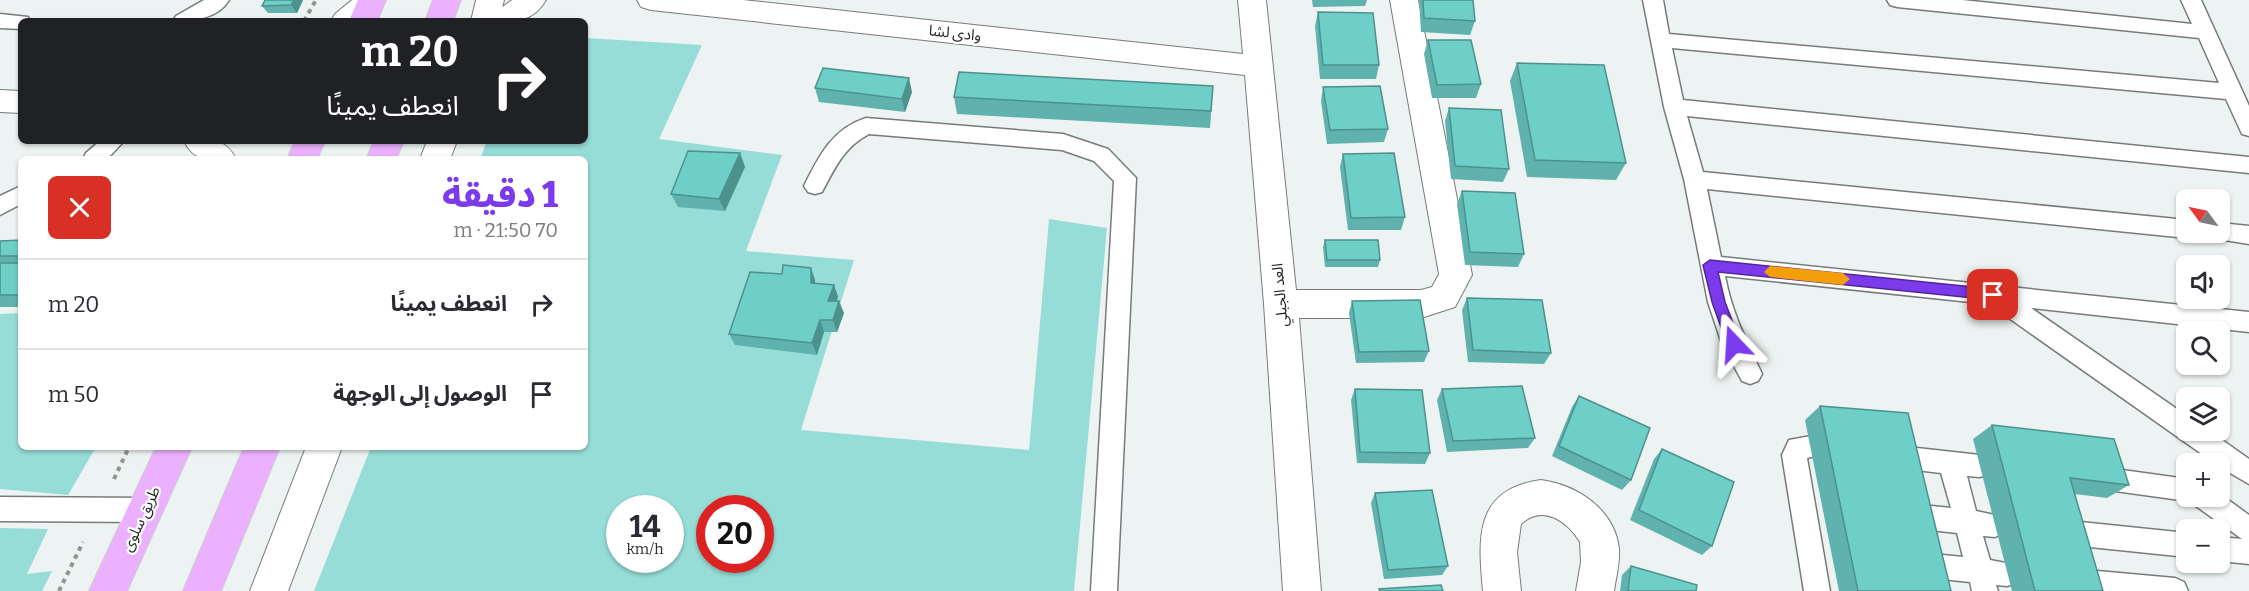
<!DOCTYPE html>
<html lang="ar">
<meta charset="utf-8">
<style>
body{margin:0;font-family:Bitter,"Noto Sans Arabic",serif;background:#f2f2f3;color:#2b2b33;direction:rtl;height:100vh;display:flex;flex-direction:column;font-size:22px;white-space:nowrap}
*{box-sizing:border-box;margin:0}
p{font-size:20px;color:#7c7c81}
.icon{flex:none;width:33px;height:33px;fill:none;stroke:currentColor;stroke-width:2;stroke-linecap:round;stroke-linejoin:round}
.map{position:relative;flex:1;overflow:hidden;direction:ltr}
.side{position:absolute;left:18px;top:156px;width:570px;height:294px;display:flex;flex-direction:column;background:#fff;border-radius:9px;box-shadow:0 2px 4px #0004;direction:rtl}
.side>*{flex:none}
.guide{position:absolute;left:18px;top:18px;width:570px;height:126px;border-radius:9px;box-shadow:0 2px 4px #0004;direction:rtl;background:#202124;color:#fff;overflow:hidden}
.needle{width:39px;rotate:303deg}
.controls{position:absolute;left:2176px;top:189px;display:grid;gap:12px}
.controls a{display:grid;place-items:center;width:54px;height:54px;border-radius:9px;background:#fff;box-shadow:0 2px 4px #0004;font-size:30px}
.speed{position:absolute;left:606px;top:495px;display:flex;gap:12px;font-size:30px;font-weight:700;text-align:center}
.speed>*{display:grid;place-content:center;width:78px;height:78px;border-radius:50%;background:#fff;box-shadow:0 2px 4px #0004;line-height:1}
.speed small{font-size:15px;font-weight:400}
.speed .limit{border:9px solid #d22;background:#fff;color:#111}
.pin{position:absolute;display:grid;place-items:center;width:51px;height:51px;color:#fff;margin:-26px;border-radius:12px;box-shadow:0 3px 9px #0006}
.me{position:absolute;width:66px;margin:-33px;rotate:340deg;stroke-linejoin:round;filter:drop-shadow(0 0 4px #0008)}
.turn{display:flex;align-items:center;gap:21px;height:126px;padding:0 30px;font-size:27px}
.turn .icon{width:78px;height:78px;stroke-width:2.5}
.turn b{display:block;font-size:42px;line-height:51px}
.round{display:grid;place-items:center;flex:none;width:63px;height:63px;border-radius:9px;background:#f2f2f3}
.overview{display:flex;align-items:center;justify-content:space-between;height:102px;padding:0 30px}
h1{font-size:36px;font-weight:800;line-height:45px;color:#7c3aed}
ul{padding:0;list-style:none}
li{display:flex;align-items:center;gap:18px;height:90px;padding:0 30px;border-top:2px solid #e1e1e2}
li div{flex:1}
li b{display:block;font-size:22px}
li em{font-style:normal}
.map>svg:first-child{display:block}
.green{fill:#96dcd7;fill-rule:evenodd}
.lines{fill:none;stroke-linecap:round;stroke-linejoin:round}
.lane-casing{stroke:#767b7b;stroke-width:3}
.street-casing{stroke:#767b7b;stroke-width:2}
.secondary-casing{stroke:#767b7b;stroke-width:2}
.highway-casing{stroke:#cecfcf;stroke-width:2}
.path{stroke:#909493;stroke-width:4;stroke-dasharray:4.5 4.5;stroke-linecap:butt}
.lane{fill:#fff;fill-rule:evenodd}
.street{fill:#fff;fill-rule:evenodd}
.secondary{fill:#fff;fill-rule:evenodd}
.highway{fill:#ebb0fe;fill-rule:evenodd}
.wall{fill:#5fb2ad}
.shaded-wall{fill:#4d918d}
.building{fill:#6ecfc9;stroke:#4d918d;stroke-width:1.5}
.route{fill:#7c3aed;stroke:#51269a;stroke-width:1.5}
.slow{fill:#f59e0b}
.labels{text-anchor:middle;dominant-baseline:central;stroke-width:4.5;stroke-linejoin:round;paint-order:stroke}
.street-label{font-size:15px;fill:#222424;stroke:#fff}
</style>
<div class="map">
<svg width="2249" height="591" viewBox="0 0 2249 591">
<rect width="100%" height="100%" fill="#edf3f2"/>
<g class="green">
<path d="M 585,38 L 702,45 L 659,139 L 782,155 L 746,251 L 854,260 L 801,430 L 1029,450 L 1049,219 L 1107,228 L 1074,591 L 314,591 L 371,447 L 585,447 L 585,159 L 480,159 L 487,141 L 585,141 ZM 620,508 L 670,508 L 670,560 L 620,560 ZM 710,508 L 760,508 L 760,560 L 710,560 Z"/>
<path d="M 21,313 L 21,447 L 96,447 L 68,495 L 0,489 L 0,314 Z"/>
<path d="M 0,528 L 48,529 L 27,574 L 52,571 L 42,591 L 0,591 Z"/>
</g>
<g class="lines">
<defs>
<g id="lane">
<path d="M 204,0 L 229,0 C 218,19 192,21 173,21 L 176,16 Z"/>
<path d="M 1643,0 L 1663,0 L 1669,34 L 2219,83 L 2199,38 L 1897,7 L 1890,5 L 1887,0 L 1962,0 L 2192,24 L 2181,0 L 2201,0 L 2249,106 L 2249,136 L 2242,134 L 2226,99 L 1672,48 L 1683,100 L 2249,157 L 2249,173 L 1687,116 L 1703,172 L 2187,220 L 2187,232 L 2196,232 L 2187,238 L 1707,189 L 1721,257 L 2249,312 L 2249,332 L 2031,308 L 2187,416 L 2187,430 L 2208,430 L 2249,459 L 2249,484 L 2220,467 L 2220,464 L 2216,464 L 1989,304 L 1725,276 C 1732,313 1746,340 1762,374 L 1758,381 L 1750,384 L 1742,381 L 1722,344 L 1708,302 L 1684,179 L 1664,107 Z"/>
<path d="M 0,14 L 28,17 L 30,21 L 21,21 L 21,29 L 0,28 Z"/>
<path d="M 866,118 L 1063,134 L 1108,149 L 1136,178 L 1117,591 L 1091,591 L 1114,181 L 1094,161 L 1062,150 L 869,134 C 843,148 835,168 822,192 L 815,194 L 808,192 L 804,186 C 819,156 832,129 866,118 Z"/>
<path d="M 100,141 L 124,141 L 107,159 L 83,159 L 86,153 Z"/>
<path d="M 21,186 L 21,204 L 0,215 L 0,196 Z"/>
<path d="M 2220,223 L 2249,226 L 2249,244 L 2212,238 L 2209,232 L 2220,232 Z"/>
<path d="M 1811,436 L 1820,439 L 1823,447 L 1820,455 L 1807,458 L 1830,591 L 1804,591 L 1782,455 L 1789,440 Z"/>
<path d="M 1899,446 L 1980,455 L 1989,458 L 1992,466 L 1989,474 L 1980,477 L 1967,476 L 1976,511 L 2004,517 L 2008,525 L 2004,533 L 1995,537 L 1983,536 L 1990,560 L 2016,565 L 2020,574 L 2016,583 L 2007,586 L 1996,585 L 1998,591 L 1972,591 L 1970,582 L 1923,577 L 1914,574 L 1910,565 L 1914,556 L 1923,553 L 1963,557 L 1957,533 L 1912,528 L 1903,524 L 1899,516 L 1903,508 L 1912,504 L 1951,508 L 1941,473 L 1899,468 L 1890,465 L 1887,457 L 1890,449 Z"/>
<path d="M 2101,467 L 2187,479 L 2187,496 L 2220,496 L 2220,494 L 2249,515 L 2249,564 L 2220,561 L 2220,537 L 2242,539 L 2193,504 L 2191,500 L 2187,501 L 2101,489 L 2092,486 L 2089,478 L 2092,470 Z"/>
<path d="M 0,497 L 146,498 L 155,502 L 159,510 L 155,518 L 146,522 L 0,521 Z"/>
<path d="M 2061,520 L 2187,533 L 2187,557 L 2061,544 L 2052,540 L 2048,532 L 2052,524 Z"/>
<path d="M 2075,569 L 2175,578 L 2184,582 L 2188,591 L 2069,591 L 2062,581 L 2066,572 Z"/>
</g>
<g id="street">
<path d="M 352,0 L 384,0 L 380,7 L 363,21 L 331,21 L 335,14 Z"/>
<path d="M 512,0 L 546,0 C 532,24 513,21 489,21 L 493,14 Z"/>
<path d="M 637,0 L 743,0 L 1243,54 L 1238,0 L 1266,0 L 1296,290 L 1421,290 L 1432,287 L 1439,274 L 1390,0 L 1418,0 L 1472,275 L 1455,307 L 1421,318 L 1299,318 L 1321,591 L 1283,591 L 1264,304 L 1245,75 L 651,10 L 641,7 Z"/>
<path d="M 0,90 L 21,91 L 21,113 L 0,112 Z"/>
<path d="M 184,141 C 207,141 224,135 236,159 C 213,159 196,165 184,141 Z"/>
<path d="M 1541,480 C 1578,485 1615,510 1619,549 C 1620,563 1616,577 1614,591 L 1576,591 L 1581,562 L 1580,542 C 1567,521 1543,504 1521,524 L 1517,552 L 1521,591 L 1483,591 C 1478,538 1474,489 1541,480 Z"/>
</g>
<g id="secondary">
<path d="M 476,0 L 504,0 L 499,21 L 471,21 Z"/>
<path d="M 427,141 L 457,141 L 450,159 L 420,159 Z"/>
<path d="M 306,447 L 342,447 L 288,591 L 250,591 Z"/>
</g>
<g id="highway">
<path d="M 358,0 L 386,0 L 377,21 L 349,21 Z"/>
<path d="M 433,0 L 461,0 L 453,21 L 425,21 Z"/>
<path d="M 295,141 L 325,141 L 317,159 L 287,159 Z"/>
<path d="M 374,141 L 404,141 L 396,159 L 366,159 Z"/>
<path d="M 156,447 L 192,447 L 127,591 L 89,591 Z"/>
<path d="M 244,447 L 280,447 L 221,591 L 183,591 Z"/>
</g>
</defs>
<use href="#lane" class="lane-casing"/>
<use href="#street" class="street-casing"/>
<use href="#secondary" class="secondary-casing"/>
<use href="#highway" class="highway-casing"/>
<g class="path">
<path d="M 304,21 L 316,0"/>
<path d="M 114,479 L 129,447"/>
<path d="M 59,591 L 83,542"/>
</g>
<use href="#lane" class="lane"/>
<use href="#street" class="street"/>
<use href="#secondary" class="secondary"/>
<use href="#highway" class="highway"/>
</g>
<g class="wall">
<path d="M 303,0 L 297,13 L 268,13 L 262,6 Z"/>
<path d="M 1312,0 L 1367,0 L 1365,6 L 1313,7 Z"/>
<path d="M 1419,0 L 1473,0 L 1475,21 L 1470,35 L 1421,32 Z"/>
<path d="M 1318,12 L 1379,65 L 1376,79 L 1320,79 L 1315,26 Z"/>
<path d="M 1428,40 L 1481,84 L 1476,98 L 1432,98 L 1424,54 Z"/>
<path d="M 1517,63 L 1626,163 L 1616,180 L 1527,177 L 1510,81 Z"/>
<path d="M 1213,86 L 1210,128 L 957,114 L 954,97 Z"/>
<path d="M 1323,87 L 1388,129 L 1384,142 L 1327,144 L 1321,101 Z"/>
<path d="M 815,88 L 912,92 L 905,112 L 819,102 Z"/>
<path d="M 1449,108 L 1509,169 L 1503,182 L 1451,179 L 1445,121 Z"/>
<path d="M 740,153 L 745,167 L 725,211 L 678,207 L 671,194 Z"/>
<path d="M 1343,154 L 1405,217 L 1401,230 L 1348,230 L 1340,167 Z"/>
<path d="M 1462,191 L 1524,254 L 1518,267 L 1465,265 L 1457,204 Z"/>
<path d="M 21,240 L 21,307 L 0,307 L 0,241 Z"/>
<path d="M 1325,240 L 1380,260 L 1378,267 L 1325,267 L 1323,247 Z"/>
<path d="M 811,268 L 815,280 L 815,283 L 834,285 L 838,297 L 836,301 L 844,313 L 837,332 L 824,332 L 817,355 L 735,345 L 729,334 L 782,274 Z"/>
<path d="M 1467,298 L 1551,353 L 1544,364 L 1468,362 L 1462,310 Z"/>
<path d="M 1352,301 L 1429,351 L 1424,362 L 1356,363 L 1349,313 Z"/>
<path d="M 1355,389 L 1430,453 L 1425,464 L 1357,463 L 1351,400 Z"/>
<path d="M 1442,389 L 1535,438 L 1528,448 L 1447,452 L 1437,400 Z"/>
<path d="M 1579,396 L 1631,480 L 1622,490 L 1552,456 L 1572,407 Z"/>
<path d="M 1820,406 L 1951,591 L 1839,591 L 1805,420 Z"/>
<path d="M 1992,425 L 2129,485 L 2107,498 L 2075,494 L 2103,591 L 2012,591 L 1973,439 Z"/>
<path d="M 1662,449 L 1712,546 L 1702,555 L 1630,520 L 1654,459 Z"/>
<path d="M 1375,493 L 1448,566 L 1442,575 L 1384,579 L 1371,503 Z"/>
<path d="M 1631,566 L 1696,591 L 1620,591 L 1622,575 Z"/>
</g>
<g class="shaded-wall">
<path d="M 294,0 L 303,0 L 297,13 L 291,5 Z"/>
<path d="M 909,78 L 912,92 L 905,112 L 902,99 Z"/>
<path d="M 740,153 L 745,167 L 725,211 L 719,199 Z"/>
<path d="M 811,268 L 815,280 L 815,295 L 811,283 Z"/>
<path d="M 834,285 L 838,297 L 832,313 L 828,301 Z"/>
<path d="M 839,301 L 844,313 L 837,332 L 833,320 Z"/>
<path d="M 820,320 L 824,332 L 817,355 L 812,343 Z"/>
</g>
<g class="building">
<path d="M 265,0 L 294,0 L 291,5 L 262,6 Z"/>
<path d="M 1423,0 L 1473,0 L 1475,21 L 1424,18 Z"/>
<path d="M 1318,12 L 1373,13 L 1379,65 L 1323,65 Z"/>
<path d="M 1428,40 L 1471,40 L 1481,84 L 1437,85 Z"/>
<path d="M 1517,63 L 1604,65 L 1626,163 L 1535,160 Z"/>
<path d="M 823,68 L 909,78 L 902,99 L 815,88 Z"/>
<path d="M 959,72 L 1213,86 L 1211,111 L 954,97 Z"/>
<path d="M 1380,86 L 1388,129 L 1330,130 L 1323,87 Z"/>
<path d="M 1449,108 L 1501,110 L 1509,169 L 1455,166 Z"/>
<path d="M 688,151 L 740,153 L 719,199 L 671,194 Z"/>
<path d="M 1394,153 L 1405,217 L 1351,218 L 1343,154 Z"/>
<path d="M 1462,191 L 1515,193 L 1524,254 L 1470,252 Z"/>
<path d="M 21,240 L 21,256 L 0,256 L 0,241 Z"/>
<path d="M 1325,240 L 1378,240 L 1380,260 L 1327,260 Z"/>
<rect x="0" y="263" width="21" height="32"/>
<path d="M 783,265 L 811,268 L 811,283 L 834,285 L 828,301 L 839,301 L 833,320 L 820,320 L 812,343 L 729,334 L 750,272 L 782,274 Z"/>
<path d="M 1467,298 L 1542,300 L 1551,353 L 1473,350 Z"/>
<path d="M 1420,300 L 1429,351 L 1359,352 L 1352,301 Z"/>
<path d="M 1522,386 L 1535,438 L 1453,441 L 1442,389 Z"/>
<path d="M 1355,389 L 1422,390 L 1430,453 L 1360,452 Z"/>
<path d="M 1579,396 L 1650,428 L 1631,480 L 1559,446 Z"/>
<path d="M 1820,406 L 1908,413 L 1951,591 L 1858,591 Z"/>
<path d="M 1992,425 L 2114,439 L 2129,485 L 2070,478 L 2103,591 L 2035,591 Z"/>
<path d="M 1662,449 L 1734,482 L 1712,546 L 1639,510 Z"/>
<path d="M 1432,490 L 1448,566 L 1388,570 L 1375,493 Z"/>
<path d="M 1631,566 L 1697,585 L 1696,591 L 1628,591 Z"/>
<path d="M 1441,585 L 1443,591 L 1380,591 L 1379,589 Z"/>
</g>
<path class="route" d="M 1710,260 L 1993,289 L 1997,291 L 1999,295 L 1997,299 L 1993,300 L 1718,272 L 1725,302 L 1741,344 L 1739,349 L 1729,349 L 1727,344 L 1712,302 L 1703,265 Z"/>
<path class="slow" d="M 1770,266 L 1843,273 L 1850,279 L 1843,285 L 1770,277 L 1764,272 Z"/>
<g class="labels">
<g class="street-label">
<text transform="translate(955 33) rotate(6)">وادى لشا</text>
<text transform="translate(1280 295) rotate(-95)">العد الجبلي</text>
<text transform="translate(141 519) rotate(-65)">طريق سلوى</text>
</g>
</g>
</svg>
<div class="controls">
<a><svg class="needle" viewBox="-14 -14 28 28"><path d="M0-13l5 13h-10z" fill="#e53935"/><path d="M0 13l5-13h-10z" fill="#7c7c81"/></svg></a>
<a><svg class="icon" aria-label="sound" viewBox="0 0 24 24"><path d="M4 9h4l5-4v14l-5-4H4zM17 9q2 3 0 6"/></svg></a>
<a><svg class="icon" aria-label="search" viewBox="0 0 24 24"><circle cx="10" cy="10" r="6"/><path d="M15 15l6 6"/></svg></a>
<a><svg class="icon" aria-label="layers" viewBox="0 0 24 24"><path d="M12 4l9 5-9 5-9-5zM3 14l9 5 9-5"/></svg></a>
<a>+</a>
<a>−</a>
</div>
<div class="speed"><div>14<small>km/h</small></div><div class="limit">20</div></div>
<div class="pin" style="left:1993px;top:295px;background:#d93025"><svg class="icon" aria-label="arrive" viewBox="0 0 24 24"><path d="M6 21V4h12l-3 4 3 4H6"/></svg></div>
<svg class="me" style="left:1734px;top:344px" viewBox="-20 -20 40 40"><path d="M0-17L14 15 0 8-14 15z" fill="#7c3aed" stroke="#fff" stroke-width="4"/></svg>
<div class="guide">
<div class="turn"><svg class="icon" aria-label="right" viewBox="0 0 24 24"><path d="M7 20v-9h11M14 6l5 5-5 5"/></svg><div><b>20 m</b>انعطف يمينًا</div></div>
</div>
<section class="side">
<div class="overview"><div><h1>1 دقيقة</h1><p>70 m · 21:50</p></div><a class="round" style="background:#d93025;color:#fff"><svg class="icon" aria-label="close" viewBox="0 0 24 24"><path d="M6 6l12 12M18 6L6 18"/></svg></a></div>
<ul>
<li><svg class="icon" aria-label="right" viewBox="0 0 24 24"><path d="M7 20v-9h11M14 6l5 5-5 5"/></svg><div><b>انعطف يمينًا</b></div><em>20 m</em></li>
<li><svg class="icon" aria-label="arrive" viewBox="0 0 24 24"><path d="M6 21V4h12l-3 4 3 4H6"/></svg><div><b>الوصول إلى الوجهة</b></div><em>50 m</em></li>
</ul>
</section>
</div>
